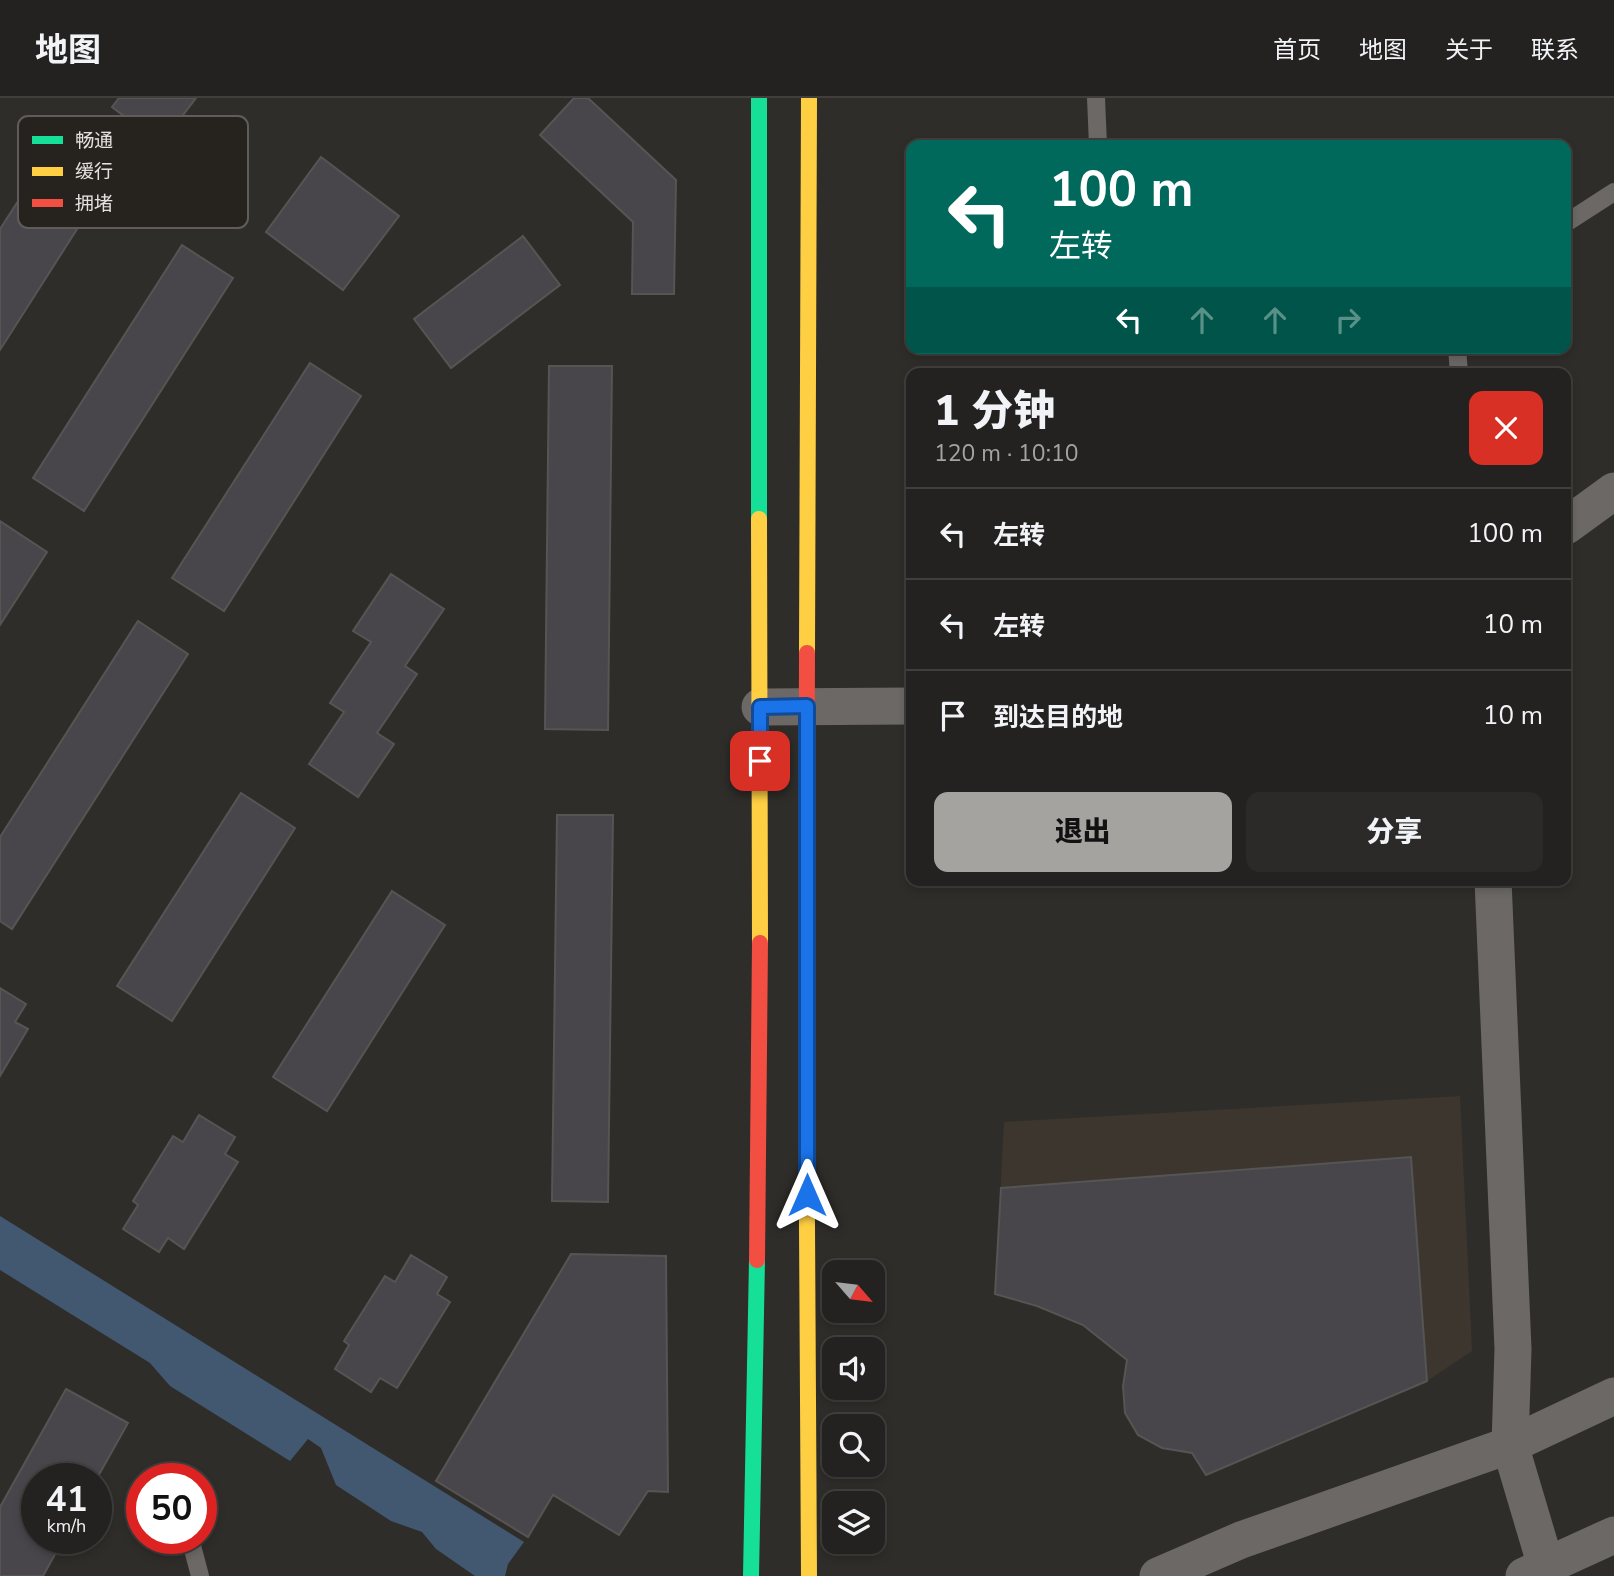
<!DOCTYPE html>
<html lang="zh">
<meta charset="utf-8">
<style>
body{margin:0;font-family:"Nunito Sans","Noto Sans SC",sans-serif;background:#2b2a29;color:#f1f3f6;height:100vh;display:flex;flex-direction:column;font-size:26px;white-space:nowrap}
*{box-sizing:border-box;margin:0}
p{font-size:23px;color:#a3a4a5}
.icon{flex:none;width:38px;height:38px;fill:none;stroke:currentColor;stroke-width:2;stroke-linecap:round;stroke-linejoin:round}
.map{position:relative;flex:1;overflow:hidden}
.panel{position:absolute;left:906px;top:270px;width:665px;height:518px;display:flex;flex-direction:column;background:#232220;border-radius:14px;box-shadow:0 4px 10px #0003,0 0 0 2px #403f3e}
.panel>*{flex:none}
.guide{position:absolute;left:906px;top:42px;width:665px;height:214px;border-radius:14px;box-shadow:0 4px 10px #0003,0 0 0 2px #403f3e;background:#00695c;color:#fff;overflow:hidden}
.needle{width:46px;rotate:118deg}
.fabs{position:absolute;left:822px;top:1162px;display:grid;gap:14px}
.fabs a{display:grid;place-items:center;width:63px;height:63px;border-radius:14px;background:#232220;box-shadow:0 4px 10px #0003,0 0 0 2px #403f3e;font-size:35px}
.speed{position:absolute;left:21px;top:1365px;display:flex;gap:14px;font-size:35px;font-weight:700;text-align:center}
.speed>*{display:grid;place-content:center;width:91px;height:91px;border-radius:50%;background:#232220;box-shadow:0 4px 10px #0003,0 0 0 2px #403f3e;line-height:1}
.speed small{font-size:18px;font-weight:400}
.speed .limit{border:10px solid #d22;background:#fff;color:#111}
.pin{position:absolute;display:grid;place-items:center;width:60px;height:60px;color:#fff;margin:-30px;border-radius:14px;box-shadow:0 4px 10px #0006}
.me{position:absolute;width:77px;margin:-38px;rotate:0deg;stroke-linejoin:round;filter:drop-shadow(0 0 5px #0008)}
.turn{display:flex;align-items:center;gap:24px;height:147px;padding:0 28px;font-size:32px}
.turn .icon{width:91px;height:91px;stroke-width:2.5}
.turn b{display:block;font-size:49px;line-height:60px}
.lanes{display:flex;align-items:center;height:66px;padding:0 28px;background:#0003;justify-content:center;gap:35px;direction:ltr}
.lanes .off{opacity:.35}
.round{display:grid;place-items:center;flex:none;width:74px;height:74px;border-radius:14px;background:#2b2a29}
.head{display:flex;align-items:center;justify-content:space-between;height:119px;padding:0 28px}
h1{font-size:42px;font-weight:800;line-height:52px}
.action{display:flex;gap:14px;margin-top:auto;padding:14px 28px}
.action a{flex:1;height:80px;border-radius:14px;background:#a5a3a0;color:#111;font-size:28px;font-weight:800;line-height:80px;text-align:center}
.action a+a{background:#2b2a29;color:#f1f3f6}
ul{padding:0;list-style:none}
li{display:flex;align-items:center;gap:21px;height:91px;padding:0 28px;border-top:2px solid #403f3e}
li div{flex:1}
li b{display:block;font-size:26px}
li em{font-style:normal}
header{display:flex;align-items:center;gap:42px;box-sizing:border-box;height:98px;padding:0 35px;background:#232220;border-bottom:2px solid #403f3e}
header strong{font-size:33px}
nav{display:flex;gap:38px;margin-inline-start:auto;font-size:24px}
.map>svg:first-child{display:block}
.built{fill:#3c362e}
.water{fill:#425870}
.building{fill:#49464b;stroke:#565554;stroke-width:2}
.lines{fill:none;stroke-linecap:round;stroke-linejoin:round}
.lane{stroke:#6c6865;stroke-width:18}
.street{stroke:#6c6865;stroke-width:37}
.fast{stroke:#16e098;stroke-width:16}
.slow{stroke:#ffcf43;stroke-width:16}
.jam{stroke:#f24e42;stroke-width:16}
.route-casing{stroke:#114b97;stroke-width:18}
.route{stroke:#1a73e8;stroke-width:12}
.key{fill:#26231f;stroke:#5f5c59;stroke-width:2}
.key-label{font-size:19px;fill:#e4e2df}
</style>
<header>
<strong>地图</strong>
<nav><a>首页</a><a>地图</a><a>关于</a><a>联系</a></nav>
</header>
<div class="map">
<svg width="1614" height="1478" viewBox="0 0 1614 1478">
<rect width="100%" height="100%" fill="#2f2d2a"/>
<path class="built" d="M 1460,998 L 1472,1253 L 1427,1283 L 1192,1355 L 1162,1350 L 1138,1337 L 1125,1315 L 1123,1288 L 1127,1262 L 1083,1227 L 1037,1208 L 995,1196 L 1004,1024 Z"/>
<path class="water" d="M 0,1118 L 524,1444 L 508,1466 L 505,1478 L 475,1478 L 436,1451 L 422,1434 L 391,1423 L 336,1387 L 321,1350 L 308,1341 L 290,1363 L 170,1288 L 150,1265 L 0,1172 Z"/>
<g class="building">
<path d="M 119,0 L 196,0 L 161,46 L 112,9 Z"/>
<path d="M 574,0 L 588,0 L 676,82 L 674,196 L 632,196 L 633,124 L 540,37 Z"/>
<path d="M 62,35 L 116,70 L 0,252 L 0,131 Z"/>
<path d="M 321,59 L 399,118 L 343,192 L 266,134 Z"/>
<path d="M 523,138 L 560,187 L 451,270 L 414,221 Z"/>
<path d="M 182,147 L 233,180 L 84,413 L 33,380 Z"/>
<path d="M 310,265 L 361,298 L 224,513 L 172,480 Z"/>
<path d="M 549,268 L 612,268 L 608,632 L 545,631 Z"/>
<path d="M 0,423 L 47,454 L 0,527 Z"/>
<path d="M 391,476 L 444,511 L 405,568 L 417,576 L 377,635 L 394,646 L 358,699 L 309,666 L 344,614 L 330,605 L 371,544 L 353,533 Z"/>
<path d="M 138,523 L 188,556 L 12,831 L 0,823 L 0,739 Z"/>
<path d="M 241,695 L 295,730 L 172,923 L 117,888 Z"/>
<path d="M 557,717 L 613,717 L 608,1104 L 552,1103 Z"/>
<path d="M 392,793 L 445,827 L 327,1013 L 273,979 Z"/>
<path d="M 0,890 L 26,906 L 15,924 L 28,931 L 0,978 Z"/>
<path d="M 199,1017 L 235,1039 L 225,1056 L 238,1064 L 184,1151 L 168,1140 L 159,1154 L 123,1131 L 138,1107 L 133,1103 L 173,1038 L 183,1044 Z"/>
<path d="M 1411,1059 L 1427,1283 L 1206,1377 L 1192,1355 L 1162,1350 L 1138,1337 L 1125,1315 L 1123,1288 L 1127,1262 L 1083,1227 L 1037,1208 L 995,1196 L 1001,1090 Z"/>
<path d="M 571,1156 L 666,1158 L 668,1394 L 648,1393 L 619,1437 L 553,1397 L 528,1439 L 436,1383 Z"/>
<path d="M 411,1157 L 447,1179 L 437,1196 L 450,1204 L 397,1290 L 380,1280 L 371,1294 L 335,1271 L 349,1247 L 344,1243 L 385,1178 L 395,1184 Z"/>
<path d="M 66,1291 L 128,1325 L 96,1382 L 37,1381 L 37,1440 L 64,1440 L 43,1478 L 0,1478 L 0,1409 Z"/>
</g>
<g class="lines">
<g class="lane">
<path d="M 1096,0 L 1098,47"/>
<path d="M 1566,125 L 1614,94"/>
<path d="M 1457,250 L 1459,275"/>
<path d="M 190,1440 L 200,1478"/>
</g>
<g class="street">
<path d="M 1566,428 L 1614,393"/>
<path d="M 760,609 L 912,608"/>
<path d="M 1493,782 L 1513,1251 L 1510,1347 L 1546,1468"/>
<path d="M 1158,1478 L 1241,1442 L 1510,1347 L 1614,1298"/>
<path d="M 1524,1478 L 1614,1437"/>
</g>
<g class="fast">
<path d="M 759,0 L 759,421"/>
<path d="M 751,1478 L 757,1162"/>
</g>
<g class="slow">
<path d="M 759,421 L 760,845"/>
<path d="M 807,555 L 809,0"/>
<path d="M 806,950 L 809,1478"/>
</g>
<g class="jam">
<path d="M 806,950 L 807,555"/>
<path d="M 757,1162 L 760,845"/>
</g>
</g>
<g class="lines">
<defs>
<path id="route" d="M 760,663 L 760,609 L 807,608 L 807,1097"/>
</defs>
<use href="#route" class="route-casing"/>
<use href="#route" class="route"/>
</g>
<rect x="18" y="18" width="230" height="112" rx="10" class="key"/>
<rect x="32" y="38" width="31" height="8" fill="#16e098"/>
<rect x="32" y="69" width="31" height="9" fill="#ffcf43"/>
<rect x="32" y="101" width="31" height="8" fill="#f24e42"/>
<g class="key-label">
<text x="75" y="49">畅通</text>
<text x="75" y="80">缓行</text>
<text x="75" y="112">拥堵</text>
</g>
</svg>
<div class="fabs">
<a><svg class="needle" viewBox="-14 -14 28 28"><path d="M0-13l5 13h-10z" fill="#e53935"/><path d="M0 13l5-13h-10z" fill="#a3a4a5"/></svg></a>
<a><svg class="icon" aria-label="sound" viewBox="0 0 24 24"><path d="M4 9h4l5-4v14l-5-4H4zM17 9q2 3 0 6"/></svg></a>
<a><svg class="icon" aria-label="search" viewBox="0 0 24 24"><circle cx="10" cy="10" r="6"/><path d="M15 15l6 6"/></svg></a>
<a><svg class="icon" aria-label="layers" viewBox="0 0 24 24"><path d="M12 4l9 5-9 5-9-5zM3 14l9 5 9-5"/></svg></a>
</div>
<div class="speed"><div>41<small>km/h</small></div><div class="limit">50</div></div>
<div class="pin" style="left:760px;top:663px;background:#d93025"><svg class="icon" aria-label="arrive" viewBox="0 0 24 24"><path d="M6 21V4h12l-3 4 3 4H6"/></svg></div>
<svg class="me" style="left:807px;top:1097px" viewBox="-20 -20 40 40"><path d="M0-17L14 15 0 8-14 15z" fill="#1a73e8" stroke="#fff" stroke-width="4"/></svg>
<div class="guide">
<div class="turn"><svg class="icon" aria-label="left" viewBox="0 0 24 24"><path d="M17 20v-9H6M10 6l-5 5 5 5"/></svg><div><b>100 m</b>左转</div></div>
<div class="lanes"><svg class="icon" aria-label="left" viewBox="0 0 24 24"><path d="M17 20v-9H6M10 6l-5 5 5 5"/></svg><svg class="icon off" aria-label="ahead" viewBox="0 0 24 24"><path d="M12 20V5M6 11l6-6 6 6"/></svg><svg class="icon off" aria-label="ahead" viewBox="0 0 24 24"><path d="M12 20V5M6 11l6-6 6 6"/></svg><svg class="icon off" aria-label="right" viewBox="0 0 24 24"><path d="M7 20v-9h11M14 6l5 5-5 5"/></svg></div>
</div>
<section class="panel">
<div class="head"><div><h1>1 分钟</h1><p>120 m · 10:10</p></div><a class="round" style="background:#d93025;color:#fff"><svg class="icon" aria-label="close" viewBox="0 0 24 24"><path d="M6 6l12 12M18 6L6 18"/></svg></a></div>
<ul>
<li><svg class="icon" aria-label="left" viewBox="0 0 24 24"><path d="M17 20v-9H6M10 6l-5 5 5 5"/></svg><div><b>左转</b></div><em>100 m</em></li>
<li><svg class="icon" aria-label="left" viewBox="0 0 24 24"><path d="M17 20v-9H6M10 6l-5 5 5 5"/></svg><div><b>左转</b></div><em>10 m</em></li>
<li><svg class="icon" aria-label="arrive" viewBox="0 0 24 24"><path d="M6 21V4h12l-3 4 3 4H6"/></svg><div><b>到达目的地</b></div><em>10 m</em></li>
</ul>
<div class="action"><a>退出</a><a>分享</a></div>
</section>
</div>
